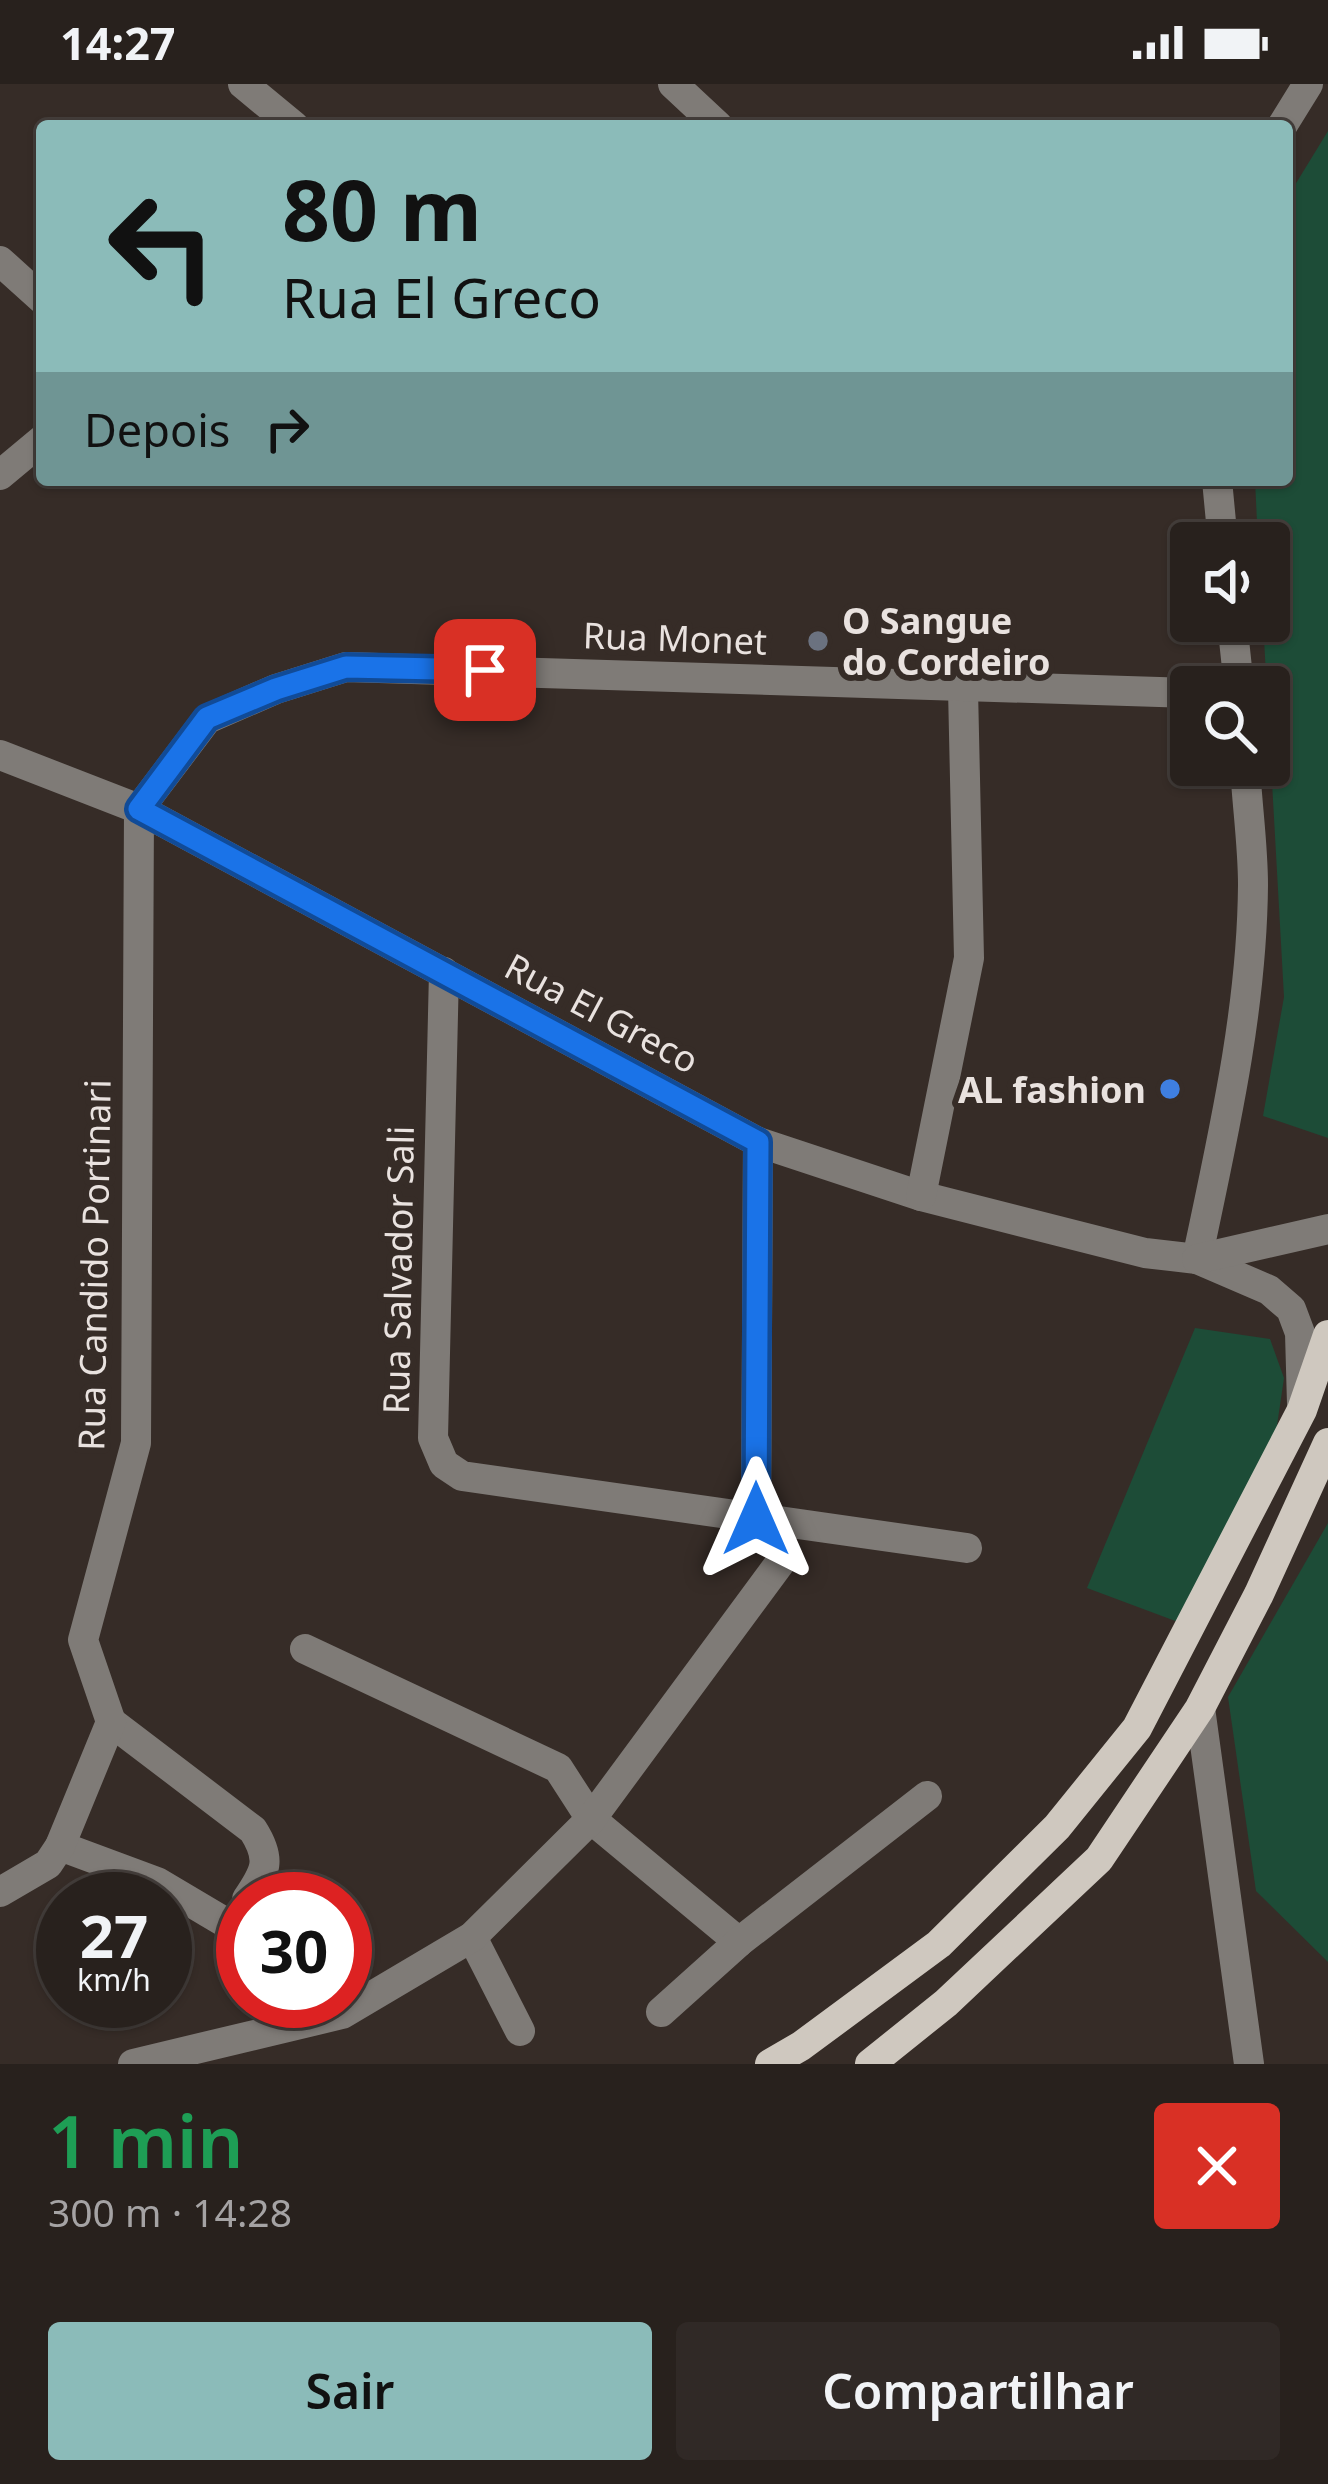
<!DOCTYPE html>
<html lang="pt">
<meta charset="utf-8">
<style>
body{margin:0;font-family:"Noto Sans",sans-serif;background:#302926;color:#f1f3f6;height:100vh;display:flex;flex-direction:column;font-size:45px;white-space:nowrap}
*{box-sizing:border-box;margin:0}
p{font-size:39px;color:#a5a3a4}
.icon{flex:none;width:66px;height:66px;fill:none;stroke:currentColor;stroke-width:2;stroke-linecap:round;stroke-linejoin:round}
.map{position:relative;height:1980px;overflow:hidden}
.details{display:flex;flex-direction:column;background:#28211d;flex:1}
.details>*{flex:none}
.hud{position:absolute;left:36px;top:36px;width:1257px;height:366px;border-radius:12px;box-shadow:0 3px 9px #0004,0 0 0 3px #443e3b;background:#8bbbb9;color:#111;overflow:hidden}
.controls{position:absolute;left:1170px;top:438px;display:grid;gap:24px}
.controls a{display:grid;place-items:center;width:120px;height:120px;border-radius:12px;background:#28211d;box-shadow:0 3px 9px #0004,0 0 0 3px #443e3b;font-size:60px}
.speed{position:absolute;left:36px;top:1788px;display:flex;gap:24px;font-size:60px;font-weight:700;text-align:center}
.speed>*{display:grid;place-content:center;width:156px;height:156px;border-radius:50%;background:#28211d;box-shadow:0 3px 9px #0004,0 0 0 3px #443e3b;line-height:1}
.speed small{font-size:30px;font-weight:400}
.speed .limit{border:18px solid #d22;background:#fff;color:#111}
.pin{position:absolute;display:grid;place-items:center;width:102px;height:102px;color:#fff;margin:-51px;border-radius:24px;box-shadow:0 6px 18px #0006}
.me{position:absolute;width:132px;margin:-66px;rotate:0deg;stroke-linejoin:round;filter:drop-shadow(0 0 9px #0008)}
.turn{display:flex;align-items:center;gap:42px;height:252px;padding:0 48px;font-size:54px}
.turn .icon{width:156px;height:156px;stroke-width:2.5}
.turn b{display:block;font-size:84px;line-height:102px}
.then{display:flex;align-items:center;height:114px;padding:0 48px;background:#0003;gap:24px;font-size:45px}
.round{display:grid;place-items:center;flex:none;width:126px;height:126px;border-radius:12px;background:#302926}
.summary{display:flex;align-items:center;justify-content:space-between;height:204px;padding:0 48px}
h1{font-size:72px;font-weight:600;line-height:90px;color:#1e9e55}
.cta{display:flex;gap:24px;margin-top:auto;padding:24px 48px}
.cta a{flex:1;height:138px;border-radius:12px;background:#8bbbb9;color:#111;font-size:48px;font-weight:600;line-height:138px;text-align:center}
.cta a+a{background:#302926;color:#f1f3f6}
.status{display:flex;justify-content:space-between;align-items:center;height:84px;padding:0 60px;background:#28211d;direction:ltr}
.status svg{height:33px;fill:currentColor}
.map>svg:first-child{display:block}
.green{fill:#1d4c37}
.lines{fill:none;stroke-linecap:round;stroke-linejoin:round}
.minor{stroke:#7f7b77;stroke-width:30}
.major{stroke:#cfc8bf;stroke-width:30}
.route-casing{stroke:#114b97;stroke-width:30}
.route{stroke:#1a73e8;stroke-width:21}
.worship-dot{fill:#6b7280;stroke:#362c27;stroke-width:4.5}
.shop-dot{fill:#3f7fe0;stroke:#362c27;stroke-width:4.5}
.labels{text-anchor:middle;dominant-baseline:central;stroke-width:12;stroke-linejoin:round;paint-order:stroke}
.poi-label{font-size:36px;font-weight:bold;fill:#e9e2df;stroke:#362c27;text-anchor:start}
.street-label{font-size:36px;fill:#e9e2df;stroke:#362c27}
</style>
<div class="status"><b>14:27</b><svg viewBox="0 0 49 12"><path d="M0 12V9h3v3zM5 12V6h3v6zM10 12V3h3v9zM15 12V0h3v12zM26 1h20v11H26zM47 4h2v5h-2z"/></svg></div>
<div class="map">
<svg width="1328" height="1980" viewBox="0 0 1328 1980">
<rect width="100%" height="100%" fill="#362c27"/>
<g class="green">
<path d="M 1328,47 L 1328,1054 L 1263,1032 L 1284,913 L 1263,537 L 1269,537 L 1269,459 L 1258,459 L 1255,396 L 1287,396 L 1287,114 Z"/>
<path d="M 1195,1244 L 1270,1255 L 1284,1294 L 1275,1355 L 1178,1538 L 1087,1504 Z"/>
<path d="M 1328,1439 L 1328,1878 L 1256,1807 L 1228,1613 Z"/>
</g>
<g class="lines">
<g class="minor">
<path d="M 243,0 L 294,42"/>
<path d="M 673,0 L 718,42"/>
<path d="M 1282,42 L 1308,0"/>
<path d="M 0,177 L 42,215"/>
<path d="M 0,391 L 42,356"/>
<path d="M 1217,396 L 1223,459"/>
<path d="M 1232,537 L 1239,603"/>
<path d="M 0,671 L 139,725 L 758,1058 L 921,1112 L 1145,1169 L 1197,1175 L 1269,1206 L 1291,1225 L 1300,1249 L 1302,1320"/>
<path d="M 444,888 L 433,1354 L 444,1380 L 462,1392 L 967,1464"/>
<path d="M 921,1112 L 969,874 L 963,605"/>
<path d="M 1197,1175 C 1223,1052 1252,927 1253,801 C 1253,761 1247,721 1245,681"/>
<path d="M 1197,1175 L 1328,1145"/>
<path d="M 756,1435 L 758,1058"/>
<path d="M 305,1565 L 558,1684 L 591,1735 L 739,1858"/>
<path d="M 1200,1624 L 1249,1980"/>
<path d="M 111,1638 L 253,1746 C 272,1776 266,1787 247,1815"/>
<path d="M 60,1762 L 157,1798 L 243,1849"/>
<path d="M 0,1808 L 48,1780 L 60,1762 L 111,1638 L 83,1556 L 136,1359 L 139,725 L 207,635 L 276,605 L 346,583 L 1191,609"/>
<path d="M 472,1853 L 520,1947"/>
<path d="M 661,1928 L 739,1858 L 927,1712"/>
<path d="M 133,1980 L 342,1930 L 472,1853 L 591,1735 L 785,1472"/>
</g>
<g class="major">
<path d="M 770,1980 L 801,1962 L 939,1860 L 1057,1743 L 1137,1644 L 1302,1326 L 1328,1251"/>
<path d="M 870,1980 L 946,1919 L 1099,1775 L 1200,1624 L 1259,1510 L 1328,1359"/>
</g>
</g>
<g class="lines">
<defs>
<path id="route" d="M 485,586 L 346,583 L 276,605 L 207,634 L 139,725 L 758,1058 L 756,1435"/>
</defs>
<use href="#route" class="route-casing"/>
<use href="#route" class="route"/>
</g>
<circle class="worship-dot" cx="818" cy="557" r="12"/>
<circle class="shop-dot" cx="1170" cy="1005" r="12"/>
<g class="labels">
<g class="poi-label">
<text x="842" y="536">O Sangue<tspan x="842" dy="41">do Cordeiro</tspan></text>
<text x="1146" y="1005" text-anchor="end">AL fashion</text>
</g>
<g class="street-label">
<text transform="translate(675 554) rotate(2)">Rua Monet</text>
<text transform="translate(602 929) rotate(28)">Rua El Greco</text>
<text transform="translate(94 1181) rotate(-89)">Rua Candido Portinari</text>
<text transform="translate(398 1186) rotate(-89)">Rua Salvador Sali</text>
</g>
</g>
</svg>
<div class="controls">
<a><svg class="icon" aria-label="sound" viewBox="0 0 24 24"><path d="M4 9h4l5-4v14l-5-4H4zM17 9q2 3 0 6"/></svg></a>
<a><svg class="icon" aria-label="search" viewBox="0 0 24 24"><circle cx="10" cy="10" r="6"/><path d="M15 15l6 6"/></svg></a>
</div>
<div class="speed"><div>27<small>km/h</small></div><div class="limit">30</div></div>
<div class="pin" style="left:485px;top:586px;background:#d93025"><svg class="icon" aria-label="arrive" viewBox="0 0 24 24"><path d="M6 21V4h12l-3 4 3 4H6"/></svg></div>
<svg class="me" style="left:756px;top:1435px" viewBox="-20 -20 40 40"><path d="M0-17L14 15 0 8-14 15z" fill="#1a73e8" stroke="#fff" stroke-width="4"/></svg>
<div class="hud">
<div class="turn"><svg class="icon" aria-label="left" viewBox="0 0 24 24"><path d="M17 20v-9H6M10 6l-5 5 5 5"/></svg><div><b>80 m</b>Rua El Greco</div></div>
<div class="then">Depois<svg class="icon" aria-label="right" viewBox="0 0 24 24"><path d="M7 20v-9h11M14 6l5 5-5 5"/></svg></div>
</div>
</div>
<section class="details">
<div class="summary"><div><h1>1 min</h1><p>300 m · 14:28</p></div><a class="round" style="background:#d93025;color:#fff"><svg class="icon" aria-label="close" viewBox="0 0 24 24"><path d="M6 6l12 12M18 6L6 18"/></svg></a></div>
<div class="cta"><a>Sair</a><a>Compartilhar</a></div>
</section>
